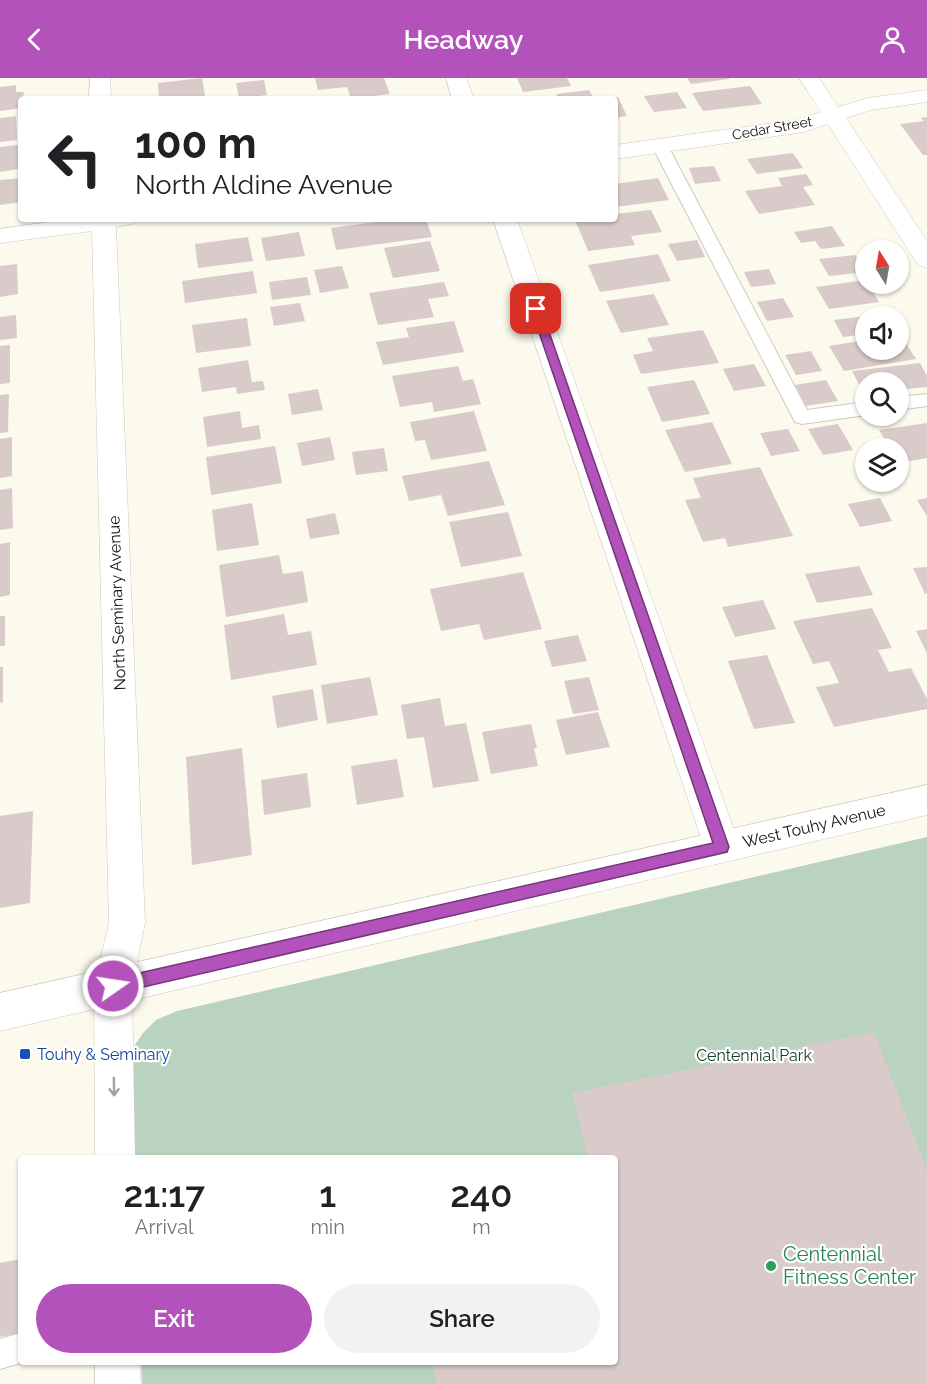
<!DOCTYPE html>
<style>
body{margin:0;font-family:Raleway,sans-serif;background:#f2f2f2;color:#202124;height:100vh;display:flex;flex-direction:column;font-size:22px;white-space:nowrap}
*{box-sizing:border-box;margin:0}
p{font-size:20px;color:#757577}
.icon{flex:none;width:33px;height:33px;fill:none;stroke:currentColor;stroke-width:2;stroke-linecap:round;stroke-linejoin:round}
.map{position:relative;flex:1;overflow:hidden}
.panel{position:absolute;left:18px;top:1077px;width:600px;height:210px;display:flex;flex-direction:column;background:#fff;border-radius:6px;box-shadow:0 2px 4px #0004}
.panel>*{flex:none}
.top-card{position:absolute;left:18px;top:18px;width:600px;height:126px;border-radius:6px;box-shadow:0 2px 4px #0004;background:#fff;color:#202124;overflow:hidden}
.needle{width:39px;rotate:349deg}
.buttons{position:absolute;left:855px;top:162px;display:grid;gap:12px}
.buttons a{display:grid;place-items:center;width:54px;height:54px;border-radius:50%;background:#fff;box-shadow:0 2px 4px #0004;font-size:30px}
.pin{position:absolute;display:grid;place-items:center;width:51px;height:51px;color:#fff;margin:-26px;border-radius:12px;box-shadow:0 3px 9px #0006}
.me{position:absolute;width:66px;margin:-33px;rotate:77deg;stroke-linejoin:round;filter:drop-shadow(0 0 4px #0008)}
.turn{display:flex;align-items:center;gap:21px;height:126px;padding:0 18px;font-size:27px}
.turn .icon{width:78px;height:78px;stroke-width:2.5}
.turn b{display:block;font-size:42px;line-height:51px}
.eta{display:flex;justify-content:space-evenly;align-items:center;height:102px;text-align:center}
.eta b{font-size:36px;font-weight:600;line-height:42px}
.primary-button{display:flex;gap:12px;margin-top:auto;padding:12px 18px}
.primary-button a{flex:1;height:69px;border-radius:36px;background:#b252ba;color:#fff;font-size:24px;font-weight:600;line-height:69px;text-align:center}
.primary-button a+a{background:#f2f2f2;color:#202124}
header{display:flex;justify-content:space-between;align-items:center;height:78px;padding:0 18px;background:#b252ba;color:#fff;font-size:27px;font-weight:600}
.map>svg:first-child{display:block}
.green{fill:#b9d3c0}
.building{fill:#d9cbc9}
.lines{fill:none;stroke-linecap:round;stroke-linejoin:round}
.service-casing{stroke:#cccabe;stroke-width:2}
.minor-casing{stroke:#cccabe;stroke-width:1}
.secondary-casing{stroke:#cccabe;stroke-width:1}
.service{fill:#fff;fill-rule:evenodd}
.minor{fill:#fff;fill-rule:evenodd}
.secondary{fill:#fff;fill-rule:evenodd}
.oneway{stroke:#a1a09f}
.route{fill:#b252ba;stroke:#743579;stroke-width:1.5}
.transit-dot{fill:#1a4fb4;stroke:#fff;stroke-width:2}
.leisure-dot{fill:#2e9e5b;stroke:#fff;stroke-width:2}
.labels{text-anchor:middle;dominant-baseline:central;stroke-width:4.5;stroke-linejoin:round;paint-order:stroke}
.far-street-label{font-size:14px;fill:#13120e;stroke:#fff}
.street-label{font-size:16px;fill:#13120e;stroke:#fff}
.transit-label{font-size:16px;fill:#164399;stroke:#fff;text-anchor:start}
.park-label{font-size:16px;fill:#124225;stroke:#fff}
.near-leisure-label{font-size:20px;fill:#27864d;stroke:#fff;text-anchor:start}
</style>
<header><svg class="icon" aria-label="back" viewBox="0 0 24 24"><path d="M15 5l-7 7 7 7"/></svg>Headway<svg class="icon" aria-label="person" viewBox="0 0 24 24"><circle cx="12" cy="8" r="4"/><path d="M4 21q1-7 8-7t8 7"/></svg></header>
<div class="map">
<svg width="927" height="1306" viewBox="0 0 927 1306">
<rect width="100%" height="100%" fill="#fcf9ed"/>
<path class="green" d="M 927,759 L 927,1306 L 142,1306 L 141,1284 L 615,1284 L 615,1080 L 135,1080 L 131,973 L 143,955 L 156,942 L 177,933 Z"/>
<g class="building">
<path d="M 202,0 L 205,18 L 159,21 L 158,5 Z"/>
<path d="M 315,0 L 384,0 L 390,16 L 351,21 L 347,9 L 318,12 Z"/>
<path d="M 517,0 L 567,0 L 571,8 L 523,14 Z"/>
<path d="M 687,0 L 729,0 L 729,1 L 691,6 Z"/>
<path d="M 264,2 L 267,17 L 239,20 L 236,5 Z"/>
<path d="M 16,7 L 16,14 L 24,14 L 21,30 L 0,33 L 0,9 Z"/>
<path d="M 750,8 L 762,26 L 703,33 L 692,15 Z"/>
<path d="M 589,12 L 594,21 L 559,21 L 556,16 Z"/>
<path d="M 677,14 L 687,30 L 654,34 L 644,18 Z"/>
<path d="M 618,19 L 627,38 L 615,40 L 615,20 Z"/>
<path d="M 16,38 L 17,62 L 0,64 L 0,40 Z"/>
<path d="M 927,39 L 927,77 L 923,77 L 900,46 L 924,43 L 921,40 Z"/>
<path d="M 18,67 L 18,91 L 0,94 L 0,69 Z"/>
<path d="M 793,75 L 803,90 L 757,96 L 747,81 Z"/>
<path d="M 714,88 L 721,103 L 695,106 L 689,90 Z"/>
<path d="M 806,96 L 813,107 L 803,109 L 815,127 L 759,136 L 745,113 L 782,108 L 778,100 Z"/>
<path d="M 21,100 L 21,124 L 0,127 L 0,102 Z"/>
<path d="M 658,100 L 669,122 L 615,129 L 615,106 Z"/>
<path d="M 651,132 L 662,154 L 631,158 L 635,167 L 588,173 L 575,142 L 615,141 L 615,136 Z"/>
<path d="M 399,141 L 426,141 L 432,159 L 336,172 L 331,150 Z"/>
<path d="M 832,148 L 845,168 L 821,171 L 815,163 L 801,165 L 794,154 Z"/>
<path d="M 299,154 L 305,178 L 266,183 L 261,160 Z"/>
<path d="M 248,159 L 253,183 L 198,190 L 195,166 Z"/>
<path d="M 697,162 L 705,179 L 677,183 L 668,166 Z"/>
<path d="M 430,163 L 440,193 L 393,200 L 384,170 Z"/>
<path d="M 658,176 L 671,203 L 600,214 L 588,187 Z"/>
<path d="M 855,177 L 866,194 L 829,198 L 819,181 Z"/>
<path d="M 17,186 L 18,216 L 0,219 L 0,188 Z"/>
<path d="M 342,188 L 349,210 L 320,215 L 314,192 Z"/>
<path d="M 769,191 L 776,206 L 751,209 L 744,194 Z"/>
<path d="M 253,193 L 257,215 L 185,225 L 182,203 Z"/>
<path d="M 307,199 L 311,217 L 272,222 L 269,204 Z"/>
<path d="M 866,202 L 866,206 L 868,206 L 879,224 L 829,231 L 816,209 Z"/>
<path d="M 444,204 L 449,218 L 428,221 L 434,239 L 378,247 L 369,215 Z"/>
<path d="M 654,216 L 669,247 L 621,255 L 606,223 Z"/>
<path d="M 783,220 L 794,239 L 767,243 L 757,224 Z"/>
<path d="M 300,225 L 305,243 L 274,248 L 270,229 Z"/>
<path d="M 16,237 L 17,260 L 0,262 L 0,239 Z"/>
<path d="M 866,238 L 866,256 L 843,259 L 834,242 Z"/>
<path d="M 247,240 L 251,268 L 196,275 L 192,247 Z"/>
<path d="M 454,243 L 464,274 L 383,287 L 376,264 L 409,259 L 406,250 Z"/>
<path d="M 703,252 L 719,285 L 641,296 L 633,277 L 653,273 L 647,260 Z"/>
<path d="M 900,256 L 916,281 L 844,293 L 829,268 L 866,262 L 866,272 L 898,272 Z"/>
<path d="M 10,267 L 10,305 L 0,306 L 0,268 Z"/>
<path d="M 811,273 L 822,293 L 796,297 L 785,277 Z"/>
<path d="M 248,282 L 252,304 L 263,303 L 265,312 L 237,316 L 236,309 L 202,314 L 198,290 Z"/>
<path d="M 920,285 L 927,298 L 927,309 L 898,312 L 898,304 L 866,304 L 866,316 L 864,316 L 852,293 Z"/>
<path d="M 754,286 L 766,308 L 734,313 L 723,291 Z"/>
<path d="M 458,288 L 463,303 L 473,301 L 481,326 L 434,334 L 432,324 L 400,329 L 392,298 Z"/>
<path d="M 694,302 L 710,336 L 662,344 L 647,309 Z"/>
<path d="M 826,302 L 838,323 L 806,328 L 795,307 Z"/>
<path d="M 318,311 L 323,332 L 292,337 L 288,316 Z"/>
<path d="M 9,316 L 8,354 L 0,355 L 0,317 Z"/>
<path d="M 240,333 L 242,350 L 259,347 L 261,361 L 207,369 L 203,339 Z"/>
<path d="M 474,333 L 487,373 L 431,382 L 425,362 L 415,363 L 410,344 Z"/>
<path d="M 712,344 L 732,386 L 685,394 L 665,352 Z"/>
<path d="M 927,345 L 927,380 L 898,385 L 898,370 L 890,370 L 879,352 Z"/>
<path d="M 838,346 L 853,372 L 823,377 L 808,351 Z"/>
<path d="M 788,351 L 800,373 L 771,378 L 760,355 Z"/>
<path d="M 12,359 L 12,398 L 0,400 L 0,361 Z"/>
<path d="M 330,359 L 335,382 L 302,388 L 297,365 Z"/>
<path d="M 275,368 L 282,405 L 211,417 L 206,379 Z"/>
<path d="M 384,370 L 388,393 L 356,397 L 352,374 Z"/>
<path d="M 489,383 L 505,427 L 448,438 L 441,417 L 409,423 L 402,398 Z"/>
<path d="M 760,389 L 793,458 L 728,469 L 725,460 L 703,464 L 685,422 L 701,420 L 693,400 Z"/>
<path d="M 12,410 L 13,450 L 0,452 L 0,412 Z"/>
<path d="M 880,420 L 892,443 L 860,449 L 848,426 Z"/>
<path d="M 927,420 L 927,438 L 917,422 Z"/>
<path d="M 252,425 L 259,467 L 217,473 L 212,432 Z"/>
<path d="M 508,434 L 522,478 L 461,489 L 449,444 Z"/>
<path d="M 335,435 L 340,456 L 310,461 L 306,441 Z"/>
<path d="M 10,464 L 10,517 L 0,519 L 0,466 Z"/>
<path d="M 279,477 L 283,496 L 303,493 L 308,524 L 226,539 L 219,487 Z"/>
<path d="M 859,488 L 873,517 L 817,525 L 805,496 Z"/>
<path d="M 927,489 L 927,515 L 925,516 L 913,490 Z"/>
<path d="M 523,494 L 542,551 L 484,562 L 479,546 L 441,553 L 430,511 Z"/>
<path d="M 763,522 L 776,551 L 735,559 L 722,529 Z"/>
<path d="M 872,530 L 892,570 L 878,572 L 889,594 L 911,590 L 927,621 L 927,631 L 834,649 L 816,609 L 839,605 L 829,583 L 813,586 L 793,543 Z"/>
<path d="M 284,536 L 288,557 L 311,553 L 317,587 L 231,602 L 224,547 Z"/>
<rect x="0" y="538" width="5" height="30"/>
<path d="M 927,551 L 927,575 L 916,553 Z"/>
<path d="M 578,557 L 587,583 L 552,589 L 544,563 Z"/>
<path d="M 767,577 L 795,645 L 754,651 L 728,583 Z"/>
<path d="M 0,589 L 3,589 L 3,624 L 0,625 Z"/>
<path d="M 370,599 L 378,637 L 327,646 L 321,607 Z"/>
<path d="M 589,599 L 599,632 L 573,636 L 564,603 Z"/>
<path d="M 313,611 L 318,642 L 277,650 L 272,618 Z"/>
<path d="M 440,620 L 445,648 L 466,645 L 479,703 L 433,710 L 424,659 L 407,661 L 401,627 Z"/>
<path d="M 598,634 L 610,669 L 566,677 L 556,642 Z"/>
<path d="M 531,646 L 537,670 L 534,670 L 538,688 L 491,696 L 482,654 Z"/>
<path d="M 242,670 L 252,777 L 192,787 L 186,679 Z"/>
<path d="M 397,681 L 404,719 L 357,727 L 351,688 Z"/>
<path d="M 307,695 L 311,729 L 264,737 L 261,702 Z"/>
<path d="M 33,733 L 30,825 L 0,830 L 0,738 Z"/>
<path d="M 874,954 L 927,1092 L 927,1306 L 436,1306 L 433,1286 L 441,1284 L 615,1284 L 615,1080 L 588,1080 L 572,1015 Z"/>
<path d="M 21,1181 L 20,1255 L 0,1259 L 0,1185 Z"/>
</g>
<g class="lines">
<defs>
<g id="service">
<path d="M 660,63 L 668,68 L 807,332 L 866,324 L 866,337 L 802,346 L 795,344 L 652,68 Z"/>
<path d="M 927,316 L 927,328 L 898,332 L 898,319 Z"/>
<path d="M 21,1255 L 21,1284 L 24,1284 L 0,1291 L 0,1261 Z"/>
</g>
<g id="minor">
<path d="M 90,0 L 110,0 L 111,21 L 89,21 Z"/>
<path d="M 446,0 L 466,0 L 474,21 L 452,21 Z"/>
<path d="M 799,0 L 819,0 L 838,29 L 868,20 L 927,12 L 927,24 L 871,32 L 846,40 L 927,163 L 927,190 L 918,187 L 828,46 L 804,54 L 615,81 L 615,67 L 801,41 L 821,34 Z"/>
<path d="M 70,141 L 136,141 L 132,146 L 116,149 L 145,845 L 132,908 L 135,1080 L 95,1080 L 94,908 L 109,845 L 92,153 L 0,165 L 0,151 Z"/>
<path d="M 493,141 L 517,141 L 740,769 L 734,780 L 722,785 L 710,780 L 704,769 Z"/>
<path d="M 95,1284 L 139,1284 L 141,1306 L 95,1306 Z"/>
</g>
<path id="secondary" d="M 927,707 L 927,737 L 0,953 L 0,915 Z"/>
</defs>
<use href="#service" class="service-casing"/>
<use href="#minor" class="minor-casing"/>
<use href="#secondary" class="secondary-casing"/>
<use href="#service" class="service"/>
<use href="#minor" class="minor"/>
<use href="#secondary" class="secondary"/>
</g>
<defs><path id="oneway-shaft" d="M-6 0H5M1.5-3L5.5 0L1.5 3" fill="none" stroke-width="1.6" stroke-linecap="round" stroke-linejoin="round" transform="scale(1.5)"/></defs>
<use class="oneway" href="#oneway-shaft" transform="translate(114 1009) rotate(89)"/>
<path class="route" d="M 536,227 L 541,231 L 729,769 L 727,774 L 113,916 L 107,914 L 105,908 L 107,903 L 113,901 L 713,765 L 531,231 Z"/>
<rect class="transit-dot" x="19" y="970" width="12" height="12" rx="3"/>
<circle class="leisure-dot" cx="771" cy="1188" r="6"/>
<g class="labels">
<g class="far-street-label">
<text transform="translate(772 50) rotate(-10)">Cedar Street</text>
</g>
<g class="street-label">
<text transform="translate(117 525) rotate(-92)">North Seminary Avenue</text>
<text transform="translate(814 748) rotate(-13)">West Touhy Avenue</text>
</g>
<g class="transit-label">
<text x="37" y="976">Touhy &amp; Seminary</text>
</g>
<g class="park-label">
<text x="754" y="977">Centennial Park</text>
</g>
<g class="near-leisure-label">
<text x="783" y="1176">Centennial<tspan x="783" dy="23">Fitness Center</tspan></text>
</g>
</g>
</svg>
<div class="buttons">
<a><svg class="needle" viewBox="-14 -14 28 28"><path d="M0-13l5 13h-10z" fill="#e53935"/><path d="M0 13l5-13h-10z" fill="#757577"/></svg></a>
<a><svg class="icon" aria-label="sound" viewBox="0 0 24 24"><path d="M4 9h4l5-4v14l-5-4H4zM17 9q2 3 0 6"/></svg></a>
<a><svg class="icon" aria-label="search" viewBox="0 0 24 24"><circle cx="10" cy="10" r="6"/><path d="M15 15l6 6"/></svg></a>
<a><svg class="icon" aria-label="layers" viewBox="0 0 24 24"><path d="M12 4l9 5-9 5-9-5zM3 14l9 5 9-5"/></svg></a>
</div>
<div class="pin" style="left:536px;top:231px;background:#d93025"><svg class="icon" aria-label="arrive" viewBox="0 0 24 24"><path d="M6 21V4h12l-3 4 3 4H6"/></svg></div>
<svg class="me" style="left:113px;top:908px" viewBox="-20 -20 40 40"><circle r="17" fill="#b252ba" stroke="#fff" stroke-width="3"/><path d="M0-11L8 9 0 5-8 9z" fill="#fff"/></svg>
<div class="top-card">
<div class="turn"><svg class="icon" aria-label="left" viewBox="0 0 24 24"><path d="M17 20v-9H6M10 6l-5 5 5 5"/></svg><div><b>100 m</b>North Aldine Avenue</div></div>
</div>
<section class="panel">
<div class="eta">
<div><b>21:17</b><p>Arrival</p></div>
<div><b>1</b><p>min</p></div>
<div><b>240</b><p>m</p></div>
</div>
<div class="primary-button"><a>Exit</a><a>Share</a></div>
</section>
</div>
